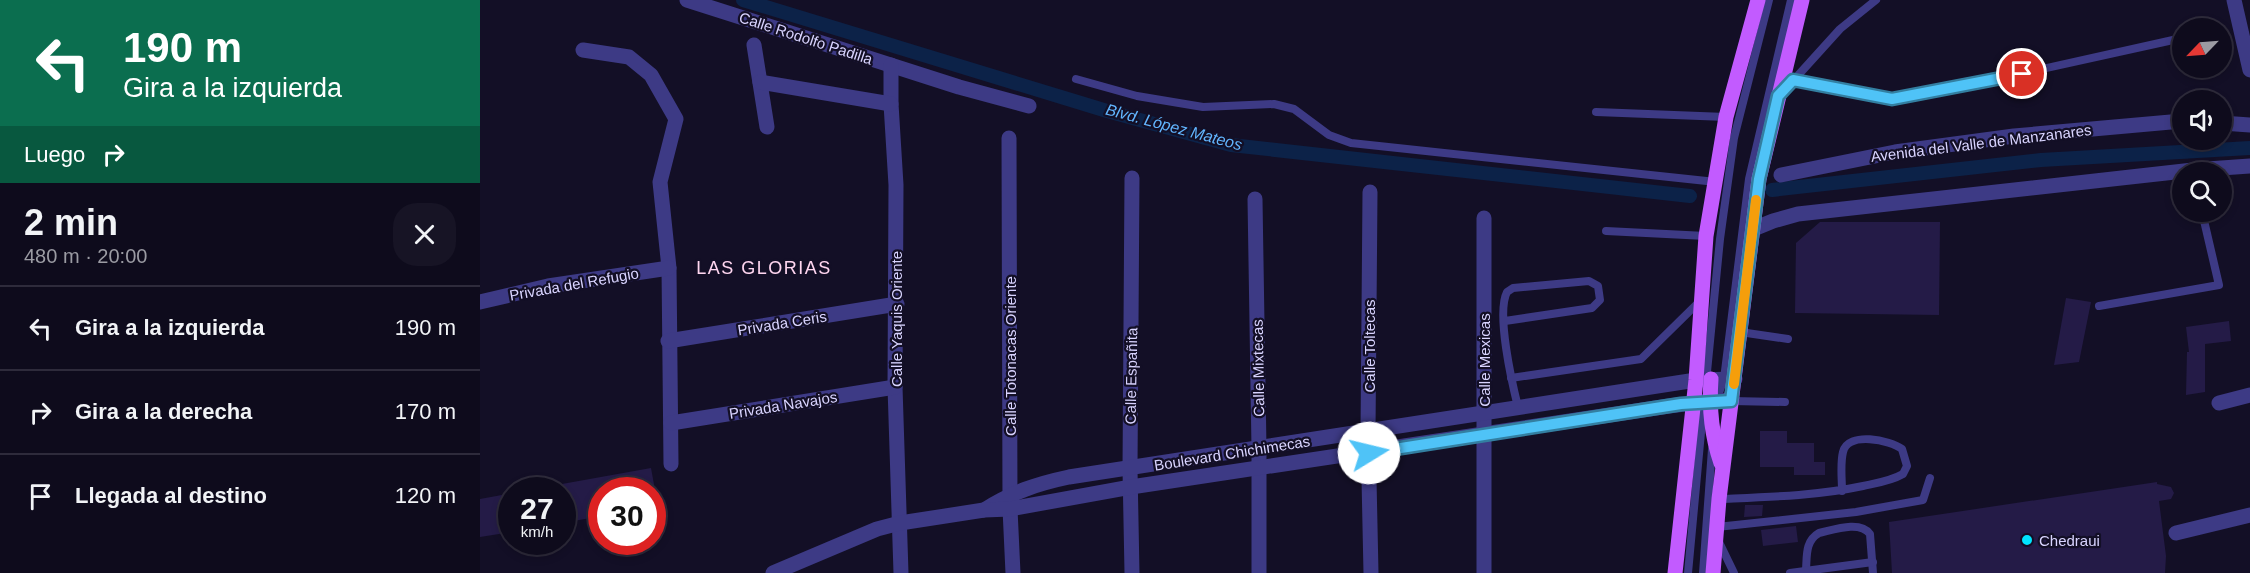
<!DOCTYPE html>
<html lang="es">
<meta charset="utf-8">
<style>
body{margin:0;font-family:Arial,sans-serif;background:#171425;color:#f1f3f6;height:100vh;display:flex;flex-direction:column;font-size:22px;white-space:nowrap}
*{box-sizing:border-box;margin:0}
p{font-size:20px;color:#9b9ba3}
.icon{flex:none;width:33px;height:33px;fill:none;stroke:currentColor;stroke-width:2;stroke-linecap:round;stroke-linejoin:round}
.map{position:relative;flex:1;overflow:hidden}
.details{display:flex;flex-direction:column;background:#0e0b1c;width:480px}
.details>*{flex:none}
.guide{background:#0b6e4f;color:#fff;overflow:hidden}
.needle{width:39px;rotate:245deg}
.tools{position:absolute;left:1692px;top:18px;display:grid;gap:12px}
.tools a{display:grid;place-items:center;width:60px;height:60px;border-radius:50%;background:#0e0b1c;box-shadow:0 3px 9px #0003,0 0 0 2px #2e2b3b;font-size:30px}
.speed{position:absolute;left:18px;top:477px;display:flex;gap:12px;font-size:30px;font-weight:700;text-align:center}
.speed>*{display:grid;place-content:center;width:78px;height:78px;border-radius:50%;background:#0e0b1c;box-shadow:0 3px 9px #0003,0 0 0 2px #2e2b3b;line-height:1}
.speed small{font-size:15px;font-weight:400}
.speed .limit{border:9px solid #d22;background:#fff;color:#111}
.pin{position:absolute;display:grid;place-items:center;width:51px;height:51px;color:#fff;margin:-26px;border:3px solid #fff;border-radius:50%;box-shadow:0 2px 6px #0007}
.me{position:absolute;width:66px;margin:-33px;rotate:81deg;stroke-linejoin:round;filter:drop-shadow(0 0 4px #0008)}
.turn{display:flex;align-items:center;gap:21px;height:126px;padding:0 24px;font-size:27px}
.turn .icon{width:78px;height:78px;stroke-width:2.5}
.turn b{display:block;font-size:42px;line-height:51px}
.then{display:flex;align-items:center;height:57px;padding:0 24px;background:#0003;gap:12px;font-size:22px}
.round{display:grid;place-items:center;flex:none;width:63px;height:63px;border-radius:24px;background:#171425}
.headline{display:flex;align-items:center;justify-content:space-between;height:102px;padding:0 24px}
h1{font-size:36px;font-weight:700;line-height:45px}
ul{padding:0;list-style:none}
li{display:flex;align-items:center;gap:18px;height:84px;padding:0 24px;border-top:2px solid #2e2b3b}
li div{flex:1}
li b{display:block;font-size:22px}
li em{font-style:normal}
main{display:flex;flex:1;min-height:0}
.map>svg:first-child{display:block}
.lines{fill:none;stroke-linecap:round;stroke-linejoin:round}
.canal{stroke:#0c2248;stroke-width:14}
.building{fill:#241b47}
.lane{stroke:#3d3a85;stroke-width:8}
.street{stroke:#3d3a85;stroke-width:15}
.primary{stroke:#c25bff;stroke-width:15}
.route-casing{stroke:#337fa1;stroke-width:15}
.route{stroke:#4fc3f7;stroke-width:10}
.slow{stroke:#f59e0b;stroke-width:10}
.poi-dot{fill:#00e5ff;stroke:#130f26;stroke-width:2}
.labels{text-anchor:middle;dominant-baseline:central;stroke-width:4.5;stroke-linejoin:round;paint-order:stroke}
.street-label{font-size:15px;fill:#d9d4ff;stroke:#130f26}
.poi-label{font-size:15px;fill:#d9d4ff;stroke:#130f26;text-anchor:start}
.water-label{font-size:16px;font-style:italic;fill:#62b6ff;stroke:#130f26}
.quarter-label{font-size:18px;letter-spacing:1.5px;fill:#ffd6f0;stroke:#130f26}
</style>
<main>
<section class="details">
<div class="guide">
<div class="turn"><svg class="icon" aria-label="left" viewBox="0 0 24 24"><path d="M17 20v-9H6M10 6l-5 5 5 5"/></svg><div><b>190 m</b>Gira a la izquierda</div></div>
<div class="then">Luego<svg class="icon" aria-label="right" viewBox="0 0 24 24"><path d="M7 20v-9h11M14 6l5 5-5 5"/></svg></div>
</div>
<div class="headline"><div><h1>2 min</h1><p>480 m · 20:00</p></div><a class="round"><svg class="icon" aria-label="close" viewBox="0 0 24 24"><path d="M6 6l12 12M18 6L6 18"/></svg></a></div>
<ul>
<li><svg class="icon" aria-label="left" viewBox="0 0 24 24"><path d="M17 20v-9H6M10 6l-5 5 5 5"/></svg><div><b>Gira a la izquierda</b></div><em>190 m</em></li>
<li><svg class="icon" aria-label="right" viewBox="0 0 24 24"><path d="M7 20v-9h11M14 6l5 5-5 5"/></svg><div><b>Gira a la derecha</b></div><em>170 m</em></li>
<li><svg class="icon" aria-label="arrive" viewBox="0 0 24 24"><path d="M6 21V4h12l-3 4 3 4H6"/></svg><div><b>Llegada al destino</b></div><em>120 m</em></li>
</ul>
</section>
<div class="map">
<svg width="1770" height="573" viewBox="0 0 1770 573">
<rect width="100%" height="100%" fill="#130f26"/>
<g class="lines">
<g class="canal">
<path d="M 263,0 L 627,111 L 751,145 L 1210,196"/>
<path d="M 1292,190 L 1561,160 L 1770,148"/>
</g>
</g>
<g class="building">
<path d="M 1340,222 L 1460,222 L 1459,315 L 1315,313 L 1316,243 Z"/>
<path d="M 1586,298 L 1611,302 L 1599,362 L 1574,365 Z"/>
<path d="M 1749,321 L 1751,341 L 1725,344 L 1725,392 L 1706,395 L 1707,352 L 1709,352 L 1706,327 Z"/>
<path d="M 1280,431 L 1307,431 L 1307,443 L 1334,443 L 1334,462 L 1345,462 L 1345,475 L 1314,475 L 1314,467 L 1280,467 Z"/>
<path d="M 171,468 L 175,490 L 122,490 L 122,516 L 82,523 L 82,484 Z"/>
<path d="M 1677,482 L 1677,484 L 1691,487 L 1694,493 L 1691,499 L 1679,501 L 1686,556 L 1685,573 L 1412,573 L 1409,522 Z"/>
<path d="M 32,493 L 32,532 L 0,537 L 0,499 Z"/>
<path d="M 1265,505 L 1283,505 L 1282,516 L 1264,517 Z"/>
<path d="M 1316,526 L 1318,542 L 1283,546 L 1281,530 Z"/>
</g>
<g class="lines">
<g class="lane">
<path d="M 596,79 L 657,96 L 723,107 L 794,104 L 814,109 L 849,135 L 871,143 L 1236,182"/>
<path d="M 1313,80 L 1412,99 L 1481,87 L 1693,40"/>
<path d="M 1312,82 L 1360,29 L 1396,0"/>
<path d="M 1116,112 L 1246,117"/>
<path d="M 1126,231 L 1226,236"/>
<path d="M 1619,306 L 1739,285 L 1722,212"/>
<path d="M 1025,321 L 1112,308 L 1120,300 L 1118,286 L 1109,281 L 1033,288 L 1027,292 C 1016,313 1032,383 1038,407"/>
<path d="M 1260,332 L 1308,339"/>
<path d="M 1031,378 L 1161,359 L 1220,301"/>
<path d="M 1226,382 L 1240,239 L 1254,138 L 1289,0"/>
<path d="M 1236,401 L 1244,379 L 1269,179 L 1311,0"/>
<path d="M 1251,401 L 1305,402"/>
<path d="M 1239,499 C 1287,497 1336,496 1383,486 C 1397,483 1411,481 1423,474 L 1427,466 L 1422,449 C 1410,440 1368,431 1363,452 C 1360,464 1362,479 1362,491"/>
<path d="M 1237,527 L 1376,512 L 1443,500 L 1450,478"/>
<path d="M 1239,542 L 1254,573"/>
<path d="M 1326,570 C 1327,556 1325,541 1339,533 C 1353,530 1380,520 1390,534 L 1393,573"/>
<path d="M 1208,573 L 1224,400"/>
<path d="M 1223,573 L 1232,449"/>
<path d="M 1310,573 L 1393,562"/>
</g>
<g class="street">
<path d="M 207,0 L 479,87 L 549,106"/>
<path d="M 1754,0 L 1770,70"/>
<path d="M 274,45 L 287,127"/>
<path d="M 103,50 L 149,57 L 171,75 L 196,119 L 180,182 L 189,268 L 191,464"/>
<path d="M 411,65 L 411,104 L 416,185 L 415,387 L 421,573"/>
<path d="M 280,82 L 411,104"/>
<path d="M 1742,123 L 1770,125"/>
<path d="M 529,138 L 530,509 L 533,573"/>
<path d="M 1301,175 L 1415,152 L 1534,136 L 1702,121"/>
<path d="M 652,178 L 650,469 L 652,573"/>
<path d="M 890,192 L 888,432 L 891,573"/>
<path d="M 775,199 L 779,448 L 779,573"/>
<path d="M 1004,218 L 1004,573"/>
<path d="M 1271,230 L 1293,221 L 1318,214 L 1713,170 L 1770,166"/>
<path d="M 0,302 L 68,286 L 189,268"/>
<path d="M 188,341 L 417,304"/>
<path d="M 1739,403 L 1770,395"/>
<path d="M 191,423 L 415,387"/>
<path d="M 504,510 C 533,492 556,484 589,477 L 1216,380 L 1255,379"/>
<path d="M 1696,533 L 1770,515"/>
<path d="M 293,573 L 397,529 L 420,523 L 504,510 L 530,509 L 651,487 L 1189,406 L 1236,400 L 1251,401"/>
</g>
<g class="primary">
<path d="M 1231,379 C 1229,406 1232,437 1241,463"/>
<path d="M 1195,573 L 1216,380 L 1226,236 L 1246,117 L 1278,0"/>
<path d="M 1233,573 L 1239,499 L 1279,179 L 1322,0"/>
</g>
</g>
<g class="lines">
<defs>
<path id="route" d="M 889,453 L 1201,404 L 1251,401 L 1279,179 L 1298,96 L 1313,80 L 1412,99 L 1542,74"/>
</defs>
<use href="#route" class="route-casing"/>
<use href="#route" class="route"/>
<path class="slow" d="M 1254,384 L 1276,200"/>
</g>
<circle class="poi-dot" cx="1547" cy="540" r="6"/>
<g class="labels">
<g class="street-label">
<text transform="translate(326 38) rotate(18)">Calle Rodolfo Padilla</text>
<text transform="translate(1501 143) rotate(-7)">Avenida del Valle de Manzanares</text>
<text transform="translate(94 284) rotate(-10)">Privada del Refugio</text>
<text transform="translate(416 319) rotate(-90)">Calle Yaquis Oriente</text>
<text transform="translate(302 323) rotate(-9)">Privada Ceris</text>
<text transform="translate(889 346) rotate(-90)">Calle Toltecas</text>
<text transform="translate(530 356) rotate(-90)">Calle Totonacas Oriente</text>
<text transform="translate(1004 360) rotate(-90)">Calle Mexicas</text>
<text transform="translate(778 368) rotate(-91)">Calle Mixtecas</text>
<text transform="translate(651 376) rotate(-89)">Calle Españita</text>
<text transform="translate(303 405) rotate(-9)">Privada Navajos</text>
<text transform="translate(752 453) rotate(-9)">Boulevard Chichimecas</text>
</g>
<g class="poi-label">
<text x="1559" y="540">Chedraui</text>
</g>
<g class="water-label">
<text transform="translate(694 127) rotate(15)">Blvd. López Mateos</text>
</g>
<g class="quarter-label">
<text x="284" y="268">LAS GLORIAS</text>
</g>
</g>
</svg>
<div class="tools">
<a><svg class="needle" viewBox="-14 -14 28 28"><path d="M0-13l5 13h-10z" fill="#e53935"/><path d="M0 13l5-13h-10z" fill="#9b9ba3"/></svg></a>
<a><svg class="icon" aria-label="sound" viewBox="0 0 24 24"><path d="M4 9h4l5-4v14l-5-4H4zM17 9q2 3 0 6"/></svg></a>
<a><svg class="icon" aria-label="search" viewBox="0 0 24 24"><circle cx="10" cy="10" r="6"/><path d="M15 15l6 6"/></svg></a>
</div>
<div class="speed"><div>27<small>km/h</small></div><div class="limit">30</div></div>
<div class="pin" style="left:1542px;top:74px;background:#d93025"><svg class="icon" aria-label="arrive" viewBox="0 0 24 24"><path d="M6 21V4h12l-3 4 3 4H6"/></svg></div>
<svg class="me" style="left:889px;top:453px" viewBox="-20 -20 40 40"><circle r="19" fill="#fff"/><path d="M0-13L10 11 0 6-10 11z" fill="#4fc3f7"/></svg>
</div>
</main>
